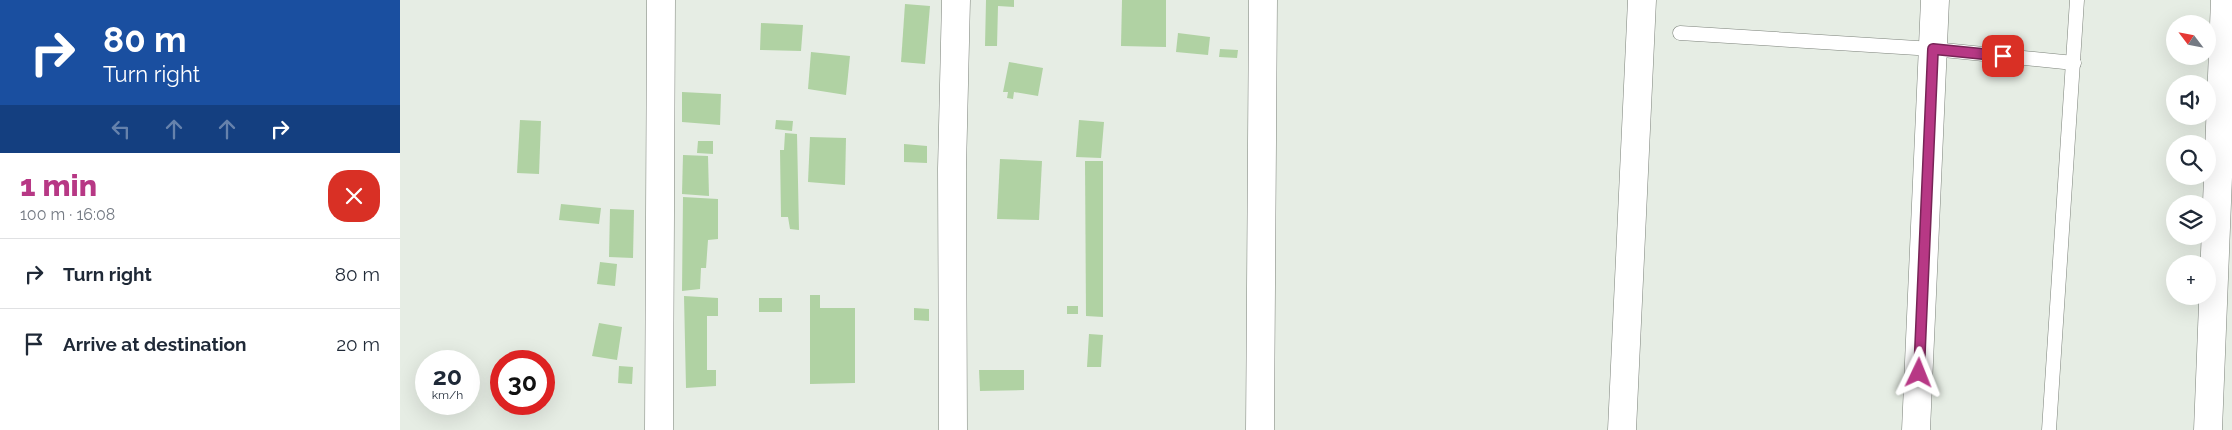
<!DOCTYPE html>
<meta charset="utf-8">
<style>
body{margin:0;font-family:Raleway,sans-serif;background:#f6f6f7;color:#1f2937;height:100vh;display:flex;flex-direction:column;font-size:19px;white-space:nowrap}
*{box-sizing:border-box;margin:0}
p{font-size:16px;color:#747a83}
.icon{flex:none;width:28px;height:28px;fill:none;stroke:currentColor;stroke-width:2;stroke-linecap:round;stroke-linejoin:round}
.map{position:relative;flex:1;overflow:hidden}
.panel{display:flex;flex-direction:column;background:#fff;width:400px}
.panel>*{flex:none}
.banner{background:#1a4fa0;color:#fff;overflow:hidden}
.needle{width:32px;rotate:302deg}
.tools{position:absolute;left:1766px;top:15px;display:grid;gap:10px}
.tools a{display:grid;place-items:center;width:50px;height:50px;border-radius:50%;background:#fff;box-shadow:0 5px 20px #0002;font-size:25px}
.speed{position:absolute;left:15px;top:350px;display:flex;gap:10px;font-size:25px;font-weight:700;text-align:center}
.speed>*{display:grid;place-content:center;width:65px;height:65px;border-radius:50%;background:#fff;box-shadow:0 5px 20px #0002;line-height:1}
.speed small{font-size:12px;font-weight:400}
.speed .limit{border:8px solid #d22;background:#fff;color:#111}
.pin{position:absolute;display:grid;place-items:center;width:42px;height:42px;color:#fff;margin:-21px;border-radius:10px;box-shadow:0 2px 8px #0006}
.me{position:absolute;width:55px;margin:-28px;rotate:2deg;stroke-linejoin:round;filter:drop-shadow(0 0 4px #0008)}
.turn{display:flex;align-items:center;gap:18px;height:105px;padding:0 20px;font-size:22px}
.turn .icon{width:65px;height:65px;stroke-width:2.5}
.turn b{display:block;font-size:35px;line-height:42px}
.lanes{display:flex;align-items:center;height:48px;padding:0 20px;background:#0003;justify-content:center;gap:25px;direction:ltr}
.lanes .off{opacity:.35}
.round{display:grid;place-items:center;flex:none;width:52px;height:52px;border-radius:20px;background:#f6f6f7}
.head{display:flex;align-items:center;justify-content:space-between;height:85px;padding:0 20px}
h1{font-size:30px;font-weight:800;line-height:38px;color:#b73885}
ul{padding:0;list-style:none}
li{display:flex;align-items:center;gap:15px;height:70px;padding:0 20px;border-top:1px solid #e0e1e3}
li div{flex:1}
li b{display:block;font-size:19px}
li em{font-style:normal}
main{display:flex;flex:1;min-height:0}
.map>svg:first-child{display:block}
.building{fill:#b0d2a3}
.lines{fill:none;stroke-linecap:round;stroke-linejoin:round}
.service-casing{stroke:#7c827a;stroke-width:15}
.minor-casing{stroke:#7c827a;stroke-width:29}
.service{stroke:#fff;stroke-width:14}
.minor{stroke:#fff;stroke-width:28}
.route-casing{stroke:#772456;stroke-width:12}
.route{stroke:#b73885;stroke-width:9}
</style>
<main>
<section class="panel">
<div class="banner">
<div class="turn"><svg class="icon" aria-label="right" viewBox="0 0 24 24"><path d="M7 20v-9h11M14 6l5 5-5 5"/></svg><div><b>80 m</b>Turn right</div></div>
<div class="lanes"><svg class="icon off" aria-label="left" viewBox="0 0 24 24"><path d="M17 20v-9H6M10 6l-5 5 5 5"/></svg><svg class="icon off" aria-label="ahead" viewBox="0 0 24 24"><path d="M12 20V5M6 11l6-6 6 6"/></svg><svg class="icon off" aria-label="ahead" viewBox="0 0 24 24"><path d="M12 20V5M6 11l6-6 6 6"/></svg><svg class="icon" aria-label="right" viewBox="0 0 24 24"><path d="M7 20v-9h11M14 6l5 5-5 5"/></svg></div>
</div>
<div class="head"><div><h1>1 min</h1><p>100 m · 16:08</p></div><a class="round" style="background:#d93025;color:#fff"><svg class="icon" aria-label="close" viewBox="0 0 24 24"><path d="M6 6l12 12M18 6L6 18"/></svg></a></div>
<ul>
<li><svg class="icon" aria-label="right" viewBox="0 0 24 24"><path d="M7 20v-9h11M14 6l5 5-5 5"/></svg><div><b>Turn right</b></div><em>80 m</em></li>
<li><svg class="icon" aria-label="arrive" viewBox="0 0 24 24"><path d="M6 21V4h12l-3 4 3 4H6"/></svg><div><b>Arrive at destination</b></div><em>20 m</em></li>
</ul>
</section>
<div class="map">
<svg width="1832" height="430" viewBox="0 0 1832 430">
<rect width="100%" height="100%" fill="#e6ede4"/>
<g class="building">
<path d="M 586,0 L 614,0 L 614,7 L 598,6 L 597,46 L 585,46 Z"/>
<path d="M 722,0 L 766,0 L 766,47 L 721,46 Z"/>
<path d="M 505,4 L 530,6 L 525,64 L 501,62 Z"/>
<path d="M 361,23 L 403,25 L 401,51 L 360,50 Z"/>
<path d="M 778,33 L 810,37 L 808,55 L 776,52 Z"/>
<path d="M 820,49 L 838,50 L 837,58 L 819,57 Z"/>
<path d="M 411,52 L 450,56 L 446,95 L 408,89 Z"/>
<path d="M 609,62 L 643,68 L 638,96 L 614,92 L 613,99 L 607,98 L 608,92 L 603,92 Z"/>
<path d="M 282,92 L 321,94 L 320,125 L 282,122 Z"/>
<path d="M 120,120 L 141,121 L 139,174 L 117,173 Z"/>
<path d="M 376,120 L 393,121 L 392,131 L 375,129 Z"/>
<path d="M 679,120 L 704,122 L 701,158 L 676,157 Z"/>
<path d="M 385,133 L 397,134 L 399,230 L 390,229 L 388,217 L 381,217 L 380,150 L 384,150 Z"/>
<path d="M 410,137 L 446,138 L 445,185 L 408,182 Z"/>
<path d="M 298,141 L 313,141 L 313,154 L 297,153 Z"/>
<path d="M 504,144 L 527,146 L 527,163 L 504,162 Z"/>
<path d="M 283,155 L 308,156 L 309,196 L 282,194 Z"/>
<path d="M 600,159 L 642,161 L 639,220 L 597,219 Z"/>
<path d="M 685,161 L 703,161 L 703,317 L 686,316 Z"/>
<path d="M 283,197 L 318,199 L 318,239 L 308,240 L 306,268 L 301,268 L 300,289 L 282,291 Z"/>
<path d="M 161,204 L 201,208 L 199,224 L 159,220 Z"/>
<path d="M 210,209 L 234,210 L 233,258 L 209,257 Z"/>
<path d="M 200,262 L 217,264 L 215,286 L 197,284 Z"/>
<path d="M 410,295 L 420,295 L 420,308 L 455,308 L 455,383 L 410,384 Z"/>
<path d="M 284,296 L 318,298 L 318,316 L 307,316 L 307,370 L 316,370 L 316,386 L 286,388 Z"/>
<rect x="359" y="298" width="23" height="14"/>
<rect x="667" y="306" width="11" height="8"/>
<path d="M 514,308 L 529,309 L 529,321 L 514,320 Z"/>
<path d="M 199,323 L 222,327 L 217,360 L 192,356 Z"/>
<path d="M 689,334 L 703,335 L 701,367 L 687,367 Z"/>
<path d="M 219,366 L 233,367 L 232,384 L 218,383 Z"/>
<path d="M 579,370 L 624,370 L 624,390 L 580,391 Z"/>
</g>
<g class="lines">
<defs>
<g id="service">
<path d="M 1280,33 L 1533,49 L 1674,63"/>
<path d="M 1649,430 L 1677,0"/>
</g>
<g id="minor">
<path d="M 259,430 L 261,0"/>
<path d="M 553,430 L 552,169 L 556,0"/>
<path d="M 860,430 L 863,0"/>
<path d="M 1222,430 L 1242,0"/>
<path d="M 1516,430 L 1535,0"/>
<path d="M 1808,430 L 1825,0"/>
</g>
</defs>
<use href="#service" class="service-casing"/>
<use href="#minor" class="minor-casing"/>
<use href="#service" class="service"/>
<use href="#minor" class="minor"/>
</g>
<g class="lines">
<defs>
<path id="route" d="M 1519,373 L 1533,49 L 1603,56"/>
</defs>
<use href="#route" class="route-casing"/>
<use href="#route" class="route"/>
</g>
</svg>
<div class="tools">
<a><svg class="needle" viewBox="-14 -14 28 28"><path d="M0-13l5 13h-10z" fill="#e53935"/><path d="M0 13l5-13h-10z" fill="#747a83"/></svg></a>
<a><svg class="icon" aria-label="sound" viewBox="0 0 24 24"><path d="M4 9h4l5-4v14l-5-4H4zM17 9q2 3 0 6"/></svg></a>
<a><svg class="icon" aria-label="search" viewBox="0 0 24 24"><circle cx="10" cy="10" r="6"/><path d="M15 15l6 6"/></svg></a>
<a><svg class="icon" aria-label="layers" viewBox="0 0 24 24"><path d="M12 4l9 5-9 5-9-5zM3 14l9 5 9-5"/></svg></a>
<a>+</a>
</div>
<div class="speed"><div>20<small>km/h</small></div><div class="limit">30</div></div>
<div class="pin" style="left:1603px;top:56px;background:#d93025"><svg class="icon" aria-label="arrive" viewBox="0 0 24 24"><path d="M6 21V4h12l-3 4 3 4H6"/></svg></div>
<svg class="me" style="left:1519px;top:373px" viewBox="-20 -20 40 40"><path d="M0-17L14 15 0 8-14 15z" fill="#b73885" stroke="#fff" stroke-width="4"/></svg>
</div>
</main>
